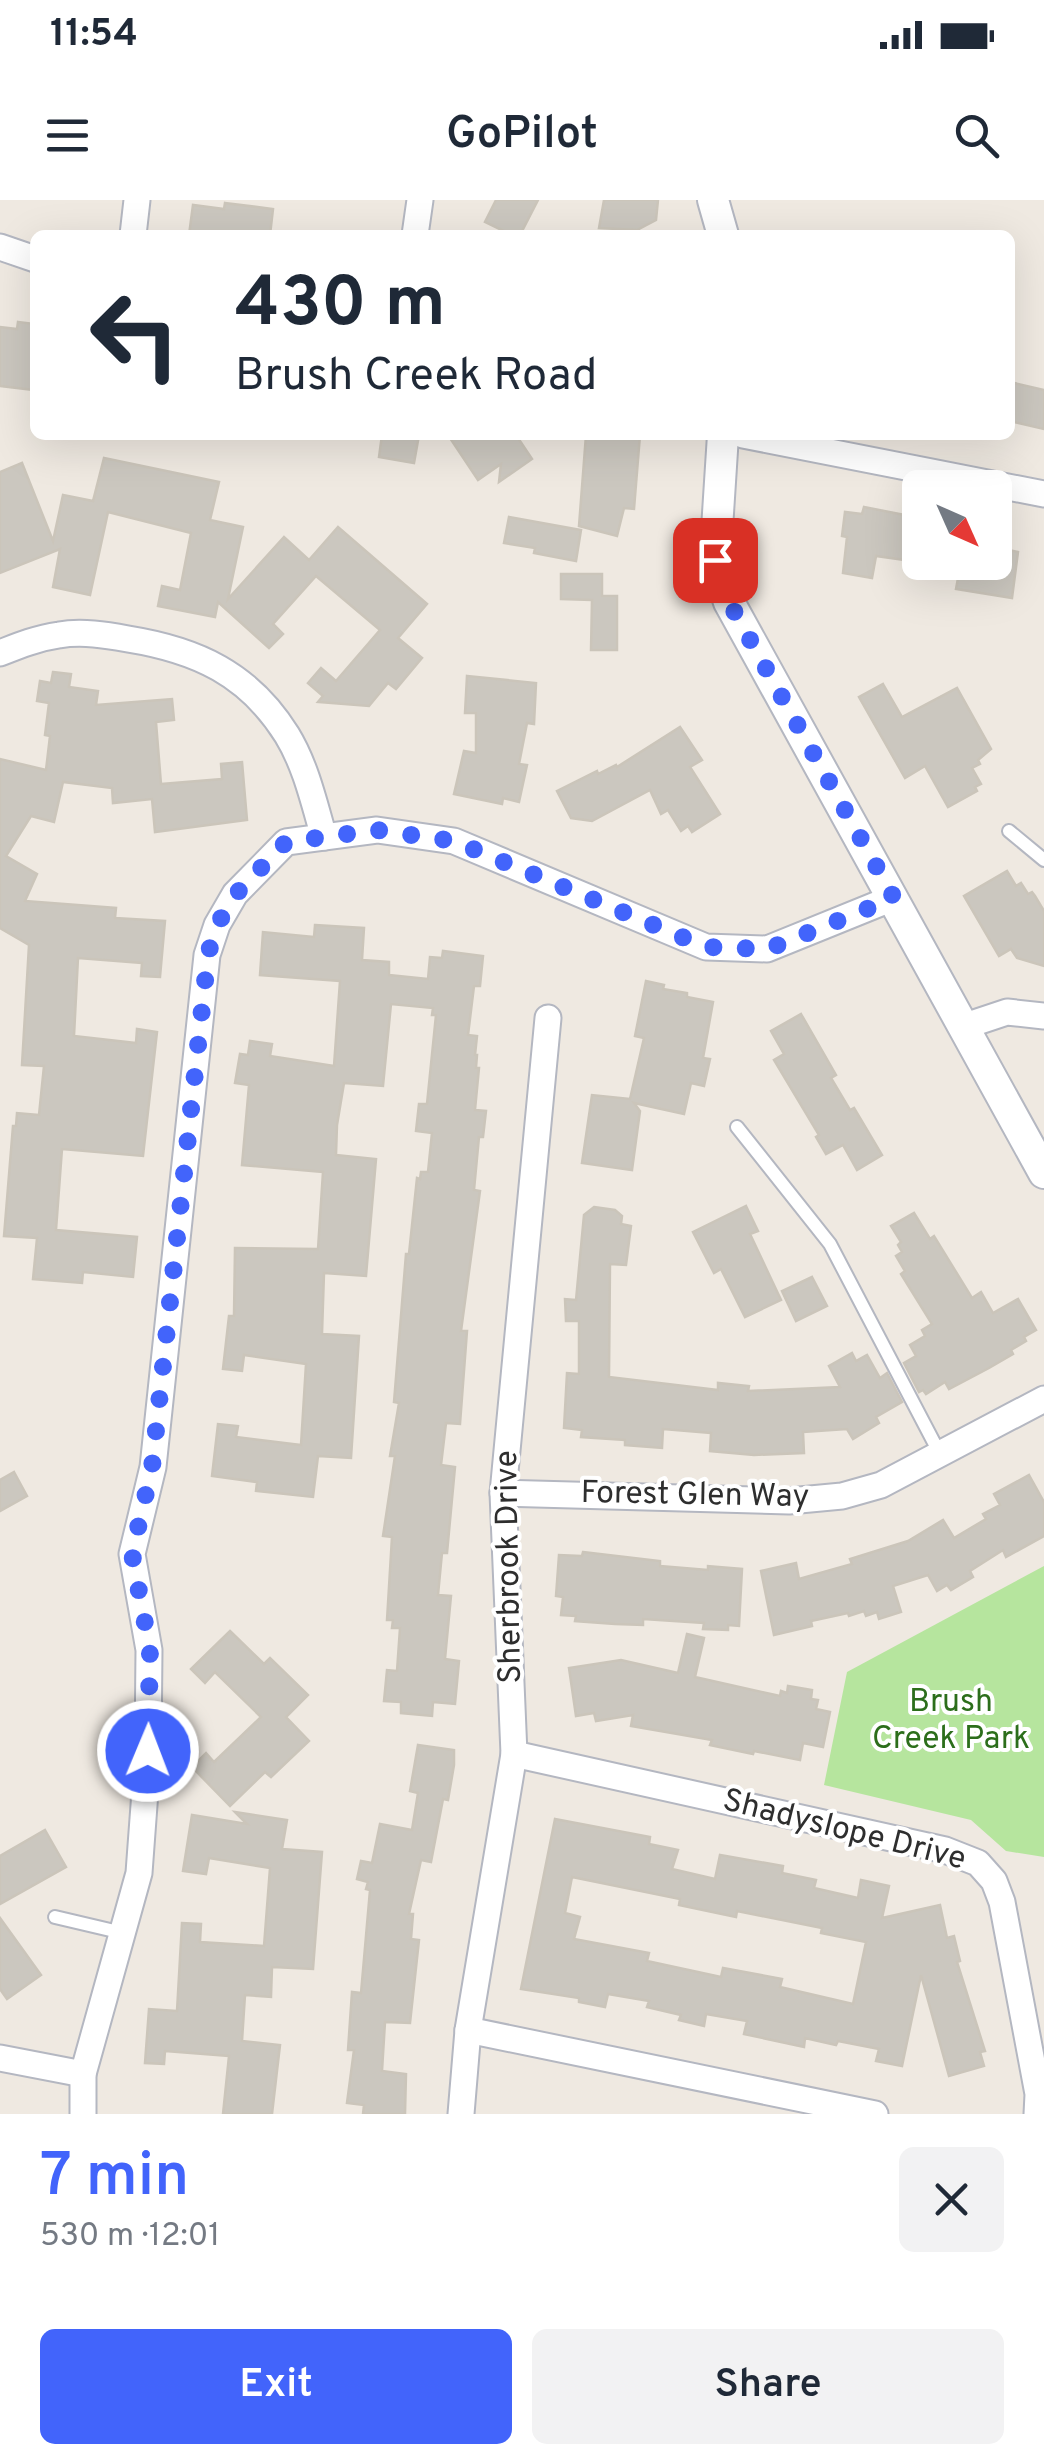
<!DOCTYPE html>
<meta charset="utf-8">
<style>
body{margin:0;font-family:Overpass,sans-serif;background:#f2f2f3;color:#1f2937;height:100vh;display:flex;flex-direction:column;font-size:38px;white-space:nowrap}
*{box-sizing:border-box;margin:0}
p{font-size:32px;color:#747a83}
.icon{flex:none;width:55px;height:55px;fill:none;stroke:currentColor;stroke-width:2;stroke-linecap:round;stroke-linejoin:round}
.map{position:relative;height:1914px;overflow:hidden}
.sheet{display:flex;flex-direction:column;background:#fff;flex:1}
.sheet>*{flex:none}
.top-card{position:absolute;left:30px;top:30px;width:985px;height:210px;border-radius:15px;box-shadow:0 10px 40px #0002;background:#fff;color:#1f2937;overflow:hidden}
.needle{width:65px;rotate:135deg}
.fabs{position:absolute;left:902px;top:270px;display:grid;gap:20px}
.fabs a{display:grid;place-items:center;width:110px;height:110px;border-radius:15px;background:#fff;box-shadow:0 10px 40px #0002;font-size:50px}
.pin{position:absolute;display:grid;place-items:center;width:85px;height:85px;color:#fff;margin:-42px;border-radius:20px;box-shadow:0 5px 15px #0006}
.me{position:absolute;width:110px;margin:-55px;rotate:1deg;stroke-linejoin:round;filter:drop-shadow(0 0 8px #0008)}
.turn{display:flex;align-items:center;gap:35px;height:210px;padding:0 40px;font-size:45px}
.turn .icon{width:130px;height:130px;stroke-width:2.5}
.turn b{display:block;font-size:70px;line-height:85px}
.round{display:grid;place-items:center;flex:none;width:105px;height:105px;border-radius:15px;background:#f2f2f3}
.headline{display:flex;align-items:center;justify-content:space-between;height:170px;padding:0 40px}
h1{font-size:60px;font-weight:600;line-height:75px;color:#4264fb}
.primary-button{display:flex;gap:20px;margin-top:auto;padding:20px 40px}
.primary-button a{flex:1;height:115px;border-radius:15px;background:#4264fb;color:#fff;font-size:40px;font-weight:600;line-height:115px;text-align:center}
.primary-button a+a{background:#f2f2f3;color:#1f2937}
.status{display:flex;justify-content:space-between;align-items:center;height:70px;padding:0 50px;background:#fff;direction:ltr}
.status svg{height:28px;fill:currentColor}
header{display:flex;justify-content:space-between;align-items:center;height:130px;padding:0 40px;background:#fff;font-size:45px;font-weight:600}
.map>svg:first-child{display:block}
.green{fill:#b6e59e}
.building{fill:#cbc7bf;stroke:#cbc5ba;stroke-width:2.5;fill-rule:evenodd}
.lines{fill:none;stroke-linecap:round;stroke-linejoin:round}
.service-casing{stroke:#b4b7c1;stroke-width:16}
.minor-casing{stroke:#b4b7c1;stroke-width:29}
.tertiary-casing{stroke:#b4b7c1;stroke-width:34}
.service{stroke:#fff;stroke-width:12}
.minor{stroke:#fff;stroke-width:25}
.tertiary{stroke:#fff;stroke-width:30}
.route{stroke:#4264fb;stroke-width:18;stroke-dasharray:0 32.4}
.labels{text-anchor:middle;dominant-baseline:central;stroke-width:8;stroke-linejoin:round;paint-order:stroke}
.street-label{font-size:32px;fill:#2e2e2e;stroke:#fff}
.park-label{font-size:32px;fill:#2c6e1b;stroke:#fff}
</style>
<div class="status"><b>11:54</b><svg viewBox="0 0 49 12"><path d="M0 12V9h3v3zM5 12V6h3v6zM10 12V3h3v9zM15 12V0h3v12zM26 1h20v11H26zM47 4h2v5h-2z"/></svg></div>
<header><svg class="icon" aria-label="menu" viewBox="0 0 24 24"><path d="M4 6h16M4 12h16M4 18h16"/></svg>GoPilot<svg class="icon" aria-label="search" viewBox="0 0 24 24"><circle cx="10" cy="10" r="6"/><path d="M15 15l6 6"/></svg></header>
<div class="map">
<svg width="1044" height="1914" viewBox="0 0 1044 1914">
<rect width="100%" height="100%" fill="#efe9e1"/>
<path class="green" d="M 1044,1366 L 1044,1657 L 1006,1651 L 971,1620 L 824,1585 L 847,1472 Z"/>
<g class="building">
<path d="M 496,0 L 538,0 L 520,35 L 512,35 L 485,22 Z"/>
<path d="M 604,0 L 658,0 L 656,20 L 637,30 L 599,28 Z"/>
<path d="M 225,3 L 273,9 L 270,35 L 189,35 L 193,5 L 224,9 Z"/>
<path d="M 18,122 L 35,124 L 34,190 L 0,186 L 0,127 L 17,129 Z"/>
<path d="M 1010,182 L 1044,190 L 1044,229 L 1010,221 Z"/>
<path d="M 382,235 L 419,235 L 414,263 L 379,257 Z"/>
<path d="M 448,235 L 516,235 L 532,259 L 499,282 L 501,264 L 478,280 Z"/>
<path d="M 586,235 L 640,235 L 634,309 L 624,308 L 617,336 L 579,326 Z"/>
<path d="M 104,258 L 219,282 L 210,320 L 243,327 L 228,399 L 284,337 L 309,360 L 338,327 L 427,404 L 398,438 L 422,458 L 396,489 L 388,483 L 369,506 L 318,502 L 323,496 L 308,483 L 321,468 L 336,481 L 380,430 L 316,376 L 273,424 L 283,434 L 269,448 L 218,402 L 215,417 L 158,406 L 162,386 L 180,390 L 191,333 L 108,312 L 90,395 L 53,387 L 60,349 L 0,373 L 0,272 L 22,263 L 53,341 L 63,295 L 93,301 Z"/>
<path d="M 864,307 L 920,318 L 912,361 L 876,356 L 872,378 L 843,373 L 847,337 L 842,336 L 845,312 L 862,314 Z"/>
<path d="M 509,317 L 581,330 L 576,361 L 534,353 L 535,348 L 504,343 Z"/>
<path d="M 995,347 L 1018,352 L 1012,398 L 956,389 L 961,362 L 995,362 Z"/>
<path d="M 561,374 L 602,374 L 602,396 L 617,396 L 617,450 L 591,450 L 592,400 L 561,399 Z"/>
<path d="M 53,472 L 71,474 L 69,487 L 98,491 L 96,505 L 172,499 L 174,520 L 156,522 L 161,584 L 222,579 L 221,564 L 242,562 L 247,620 L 155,632 L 152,599 L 113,603 L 112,588 L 63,582 L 54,622 L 31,616 L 6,656 L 37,674 L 25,701 L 116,708 L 115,718 L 165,721 L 160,777 L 141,776 L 142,763 L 78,758 L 74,836 L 136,843 L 137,829 L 157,832 L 143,956 L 62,949 L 56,1030 L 137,1037 L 133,1077 L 83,1072 L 82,1083 L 33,1079 L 37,1038 L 4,1036 L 13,926 L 16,926 L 17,913 L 39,915 L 44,866 L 22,865 L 29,745 L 0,728 L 0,559 L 46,570 L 50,536 L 45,535 L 49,503 L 37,501 L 40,481 L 51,483 Z"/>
<path d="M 467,476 L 536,483 L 534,524 L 527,523 L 519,564 L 527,565 L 519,602 L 503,598 L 502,604 L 454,594 L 464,551 L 476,553 L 476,513 L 465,513 Z"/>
<path d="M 883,484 L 902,517 L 957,488 L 991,549 L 978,560 L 980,564 L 972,568 L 981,584 L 975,587 L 977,591 L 948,607 L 925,566 L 905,578 L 859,497 Z"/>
<path d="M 680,527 L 702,560 L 690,567 L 720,614 L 692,632 L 688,626 L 681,631 L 668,610 L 661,614 L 650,590 L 592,621 L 571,618 L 557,591 L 597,571 L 598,574 L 616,565 L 617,567 Z"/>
<path d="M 1007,671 L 1016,686 L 1021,683 L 1028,694 L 1032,692 L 1035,696 L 1044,711 L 1044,766 L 1017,758 L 1011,749 L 999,756 L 964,696 Z"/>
<path d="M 315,725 L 364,728 L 362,760 L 389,762 L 389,775 L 428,779 L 430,757 L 442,758 L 443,751 L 483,756 L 480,786 L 474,786 L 468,835 L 477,836 L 475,855 L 477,855 L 476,868 L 479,868 L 475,910 L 486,911 L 483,937 L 479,937 L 474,990 L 480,991 L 461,1131 L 467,1131 L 460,1224 L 446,1223 L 441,1265 L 455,1267 L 447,1353 L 442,1353 L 438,1395 L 451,1396 L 445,1459 L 459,1461 L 455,1504 L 433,1502 L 432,1516 L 401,1513 L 401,1502 L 384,1501 L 387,1470 L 397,1471 L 400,1428 L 392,1428 L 393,1420 L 387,1420 L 392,1337 L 383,1336 L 395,1256 L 390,1256 L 399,1203 L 394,1202 L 406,1054 L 409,1054 L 417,978 L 420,979 L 421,972 L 428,972 L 432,933 L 416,931 L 419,904 L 427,904 L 436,815 L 432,815 L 433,808 L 391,804 L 383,886 L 344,883 L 337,925 L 336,955 L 376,959 L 366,1076 L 324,1073 L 322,1134 L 359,1136 L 351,1258 L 318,1256 L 313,1297 L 256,1291 L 257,1282 L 212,1276 L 218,1224 L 238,1226 L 236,1237 L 301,1245 L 306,1164 L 244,1155 L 242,1171 L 223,1169 L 229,1116 L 234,1116 L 235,1048 L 318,1049 L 323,972 L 242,965 L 249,885 L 235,883 L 240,854 L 248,855 L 250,841 L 272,844 L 270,856 L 334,866 L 340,781 L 260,775 L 263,732 L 314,737 Z"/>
<path d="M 646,781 L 664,785 L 663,789 L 687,793 L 687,797 L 713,802 L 703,858 L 710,859 L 704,886 L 691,883 L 684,914 L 634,903 L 640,911 L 632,970 L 582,963 L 592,895 L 630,899 L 644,838 L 635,836 Z"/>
<path d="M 801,814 L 836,875 L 831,878 L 850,910 L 854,908 L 882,955 L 857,970 L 843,945 L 826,954 L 816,937 L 819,935 L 774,860 L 784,854 L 771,831 Z"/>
<path d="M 746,1006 L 758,1031 L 750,1034 L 781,1100 L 745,1117 L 721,1069 L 714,1073 L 693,1032 Z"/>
<path d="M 594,1007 L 615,1010 L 622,1016 L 621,1024 L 631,1026 L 626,1065 L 610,1064 L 609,1177 L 718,1190 L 718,1183 L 749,1186 L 748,1191 L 840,1187 L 829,1166 L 852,1153 L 856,1161 L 867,1155 L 880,1178 L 887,1173 L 902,1202 L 876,1217 L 879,1223 L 853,1239 L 847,1229 L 803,1232 L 804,1253 L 754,1255 L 710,1251 L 711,1233 L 663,1229 L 662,1248 L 625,1245 L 625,1240 L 581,1237 L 582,1230 L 564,1228 L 567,1173 L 579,1174 L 579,1121 L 566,1121 L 565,1099 L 576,1100 L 584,1015 Z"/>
<path d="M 914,1013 L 930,1039 L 934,1036 L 972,1098 L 981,1092 L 993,1113 L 1018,1099 L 1036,1130 L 1024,1137 L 1026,1141 L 1011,1150 L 1013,1154 L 989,1168 L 949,1189 L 945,1182 L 926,1194 L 923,1190 L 919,1192 L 904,1163 L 916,1156 L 910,1145 L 925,1136 L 922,1130 L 932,1124 L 901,1074 L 905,1071 L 896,1056 L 902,1052 L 898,1045 L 901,1042 L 891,1026 Z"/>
<path d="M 812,1077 L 827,1106 L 796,1121 L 782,1091 Z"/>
<path d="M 14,1272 L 27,1296 L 0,1311 L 0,1280 Z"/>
<path d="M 1029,1275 L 1044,1302 L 1044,1336 L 1006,1357 L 1003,1350 L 970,1371 L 973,1377 L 951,1390 L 947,1385 L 937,1391 L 928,1375 L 893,1386 L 901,1412 L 879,1419 L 877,1412 L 866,1416 L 864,1411 L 849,1416 L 848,1413 L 811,1421 L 812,1426 L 774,1435 L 761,1371 L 796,1363 L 799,1379 L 852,1364 L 850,1359 L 908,1341 L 943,1320 L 954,1338 L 986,1319 L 983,1314 L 1000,1305 L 994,1294 Z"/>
<path d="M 583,1352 L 660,1361 L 660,1366 L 708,1370 L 708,1366 L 742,1369 L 739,1426 L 728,1425 L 728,1430 L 703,1429 L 704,1423 L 643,1419 L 643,1425 L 615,1424 L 575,1421 L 576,1416 L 561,1415 L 563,1397 L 556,1396 L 559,1355 L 582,1356 Z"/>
<path d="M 230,1431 L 264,1464 L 270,1458 L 308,1495 L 286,1517 L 309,1541 L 271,1577 L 265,1572 L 230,1606 L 192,1567 L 206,1553 L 214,1562 L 261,1517 L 215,1472 L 205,1483 L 191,1469 Z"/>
<path d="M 687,1434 L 704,1438 L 695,1477 L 780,1496 L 781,1491 L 787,1493 L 788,1486 L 812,1490 L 811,1499 L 818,1500 L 816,1509 L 830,1512 L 823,1547 L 803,1543 L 800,1560 L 754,1551 L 753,1554 L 710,1545 L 712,1540 L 631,1526 L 633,1515 L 596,1521 L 594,1513 L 576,1516 L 569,1468 L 621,1460 L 678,1473 Z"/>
<path d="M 418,1545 L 454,1550 L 454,1565 L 448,1600 L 443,1599 L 431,1662 L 421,1660 L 409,1714 L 413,1714 L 411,1739 L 419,1740 L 410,1823 L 385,1822 L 382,1871 L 406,1874 L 405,1914 L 363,1914 L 364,1905 L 347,1903 L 354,1850 L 348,1850 L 352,1792 L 361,1793 L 370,1690 L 366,1689 L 368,1682 L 357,1679 L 361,1661 L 372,1663 L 380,1624 L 412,1630 L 418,1593 L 410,1591 Z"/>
<path d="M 235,1612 L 287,1620 L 282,1649 L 322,1652 L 313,1769 L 272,1767 L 271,1797 L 245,1795 L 242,1841 L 280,1845 L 272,1914 L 223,1914 L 229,1856 L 165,1851 L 164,1864 L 145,1863 L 149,1809 L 177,1811 L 182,1723 L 201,1724 L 200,1742 L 264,1746 L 270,1668 L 209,1658 L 206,1674 L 183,1671 L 192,1615 L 247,1624 Z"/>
<path d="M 555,1619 L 650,1637 L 649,1644 L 678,1650 L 672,1669 L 715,1679 L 720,1655 L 783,1666 L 782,1673 L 816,1680 L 814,1688 L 858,1698 L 861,1680 L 889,1686 L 882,1718 L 940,1705 L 947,1738 L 954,1736 L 960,1761 L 957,1762 L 985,1851 L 980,1852 L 984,1866 L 949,1876 L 921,1775 L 902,1866 L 876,1861 L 879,1849 L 838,1841 L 836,1845 L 805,1838 L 804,1847 L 744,1834 L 747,1821 L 706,1814 L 704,1826 L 679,1820 L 681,1815 L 647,1807 L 649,1801 L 608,1794 L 605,1807 L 579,1802 L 579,1798 L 521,1789 ZM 572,1677 L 680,1699 L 679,1705 L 736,1717 L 737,1711 L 822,1728 L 821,1733 L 866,1742 L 853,1804 L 780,1787 L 782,1779 L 723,1768 L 721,1777 L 647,1761 L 649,1753 L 574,1739 L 580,1717 L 565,1713 Z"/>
<path d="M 45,1630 L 66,1667 L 0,1704 L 0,1656 Z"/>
<path d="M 0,1718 L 41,1775 L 7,1799 L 0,1789 Z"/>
</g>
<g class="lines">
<defs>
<g id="service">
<path d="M 1009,631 L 1044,660"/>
<path d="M 737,927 L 830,1044 L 940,1254"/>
<path d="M 55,1717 L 123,1733"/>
</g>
<g id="minor">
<path d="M 133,35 L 137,0"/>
<path d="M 415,35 L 420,0"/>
<path d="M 0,47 L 35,59"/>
<path d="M 743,235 L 1044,294"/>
<path d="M 0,453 C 20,445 38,438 59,435 C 82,431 106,435 128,439 C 197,450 249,474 287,535 C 306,566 314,603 324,637"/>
<path d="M 965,826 L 1007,812 L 1044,816"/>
<path d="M 503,1293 L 789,1301 L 842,1296 L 881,1285 L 1044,1199"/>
<path d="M 514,1554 L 945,1650 L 978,1663 L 994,1681 L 1002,1702 L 1038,1894 L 1037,1914"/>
<path d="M 468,1830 L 875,1914"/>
<path d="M 0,1858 L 83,1874"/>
<path d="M 83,1914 L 83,1874 L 139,1673 L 148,1551 L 149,1450 L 132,1354 L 153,1267 L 207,755 L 217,725 L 235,694 L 286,642 L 377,630 L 454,641 L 706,747 L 767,749 L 893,698"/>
<path d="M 461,1914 L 468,1830 L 514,1554 L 503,1293 L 548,818"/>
</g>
<g id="tertiary">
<path d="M 713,0 L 723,35"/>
<path d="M 723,235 L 715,360 L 729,402 L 1044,973"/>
</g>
</defs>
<use href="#service" class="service-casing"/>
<use href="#minor" class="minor-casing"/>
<use href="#tertiary" class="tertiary-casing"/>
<use href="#service" class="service"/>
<use href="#minor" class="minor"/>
<use href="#tertiary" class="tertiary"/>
</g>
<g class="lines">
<path class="route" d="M 148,1551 L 150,1450 L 132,1354 L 152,1267 L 208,754 L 217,725 L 236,694 L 286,642 L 377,630 L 454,641 L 706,747 L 768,749 L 894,698 L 729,402 L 715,360"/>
</g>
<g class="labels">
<g class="street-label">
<text transform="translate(695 1296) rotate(1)">Forest Glen Way</text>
<text transform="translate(510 1367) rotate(-91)">Sherbrook Drive</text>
<text transform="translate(844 1631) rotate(14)">Shadyslope Drive</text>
</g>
<g class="park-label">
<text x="951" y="1503">Brush<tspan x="951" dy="37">Creek Park</tspan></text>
</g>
</g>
</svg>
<div class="fabs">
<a><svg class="needle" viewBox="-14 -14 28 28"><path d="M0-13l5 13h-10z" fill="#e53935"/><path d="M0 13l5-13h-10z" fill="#747a83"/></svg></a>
</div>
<div class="pin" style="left:715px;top:360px;background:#d93025"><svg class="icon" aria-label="arrive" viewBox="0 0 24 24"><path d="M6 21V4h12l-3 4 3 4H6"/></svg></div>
<svg class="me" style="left:148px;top:1551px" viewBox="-20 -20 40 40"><circle r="17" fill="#4264fb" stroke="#fff" stroke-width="3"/><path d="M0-11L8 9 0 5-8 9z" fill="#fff"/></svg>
<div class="top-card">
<div class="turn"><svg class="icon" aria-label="left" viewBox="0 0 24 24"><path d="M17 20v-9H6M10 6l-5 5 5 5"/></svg><div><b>430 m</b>Brush Creek Road</div></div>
</div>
</div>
<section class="sheet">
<div class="headline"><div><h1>7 min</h1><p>530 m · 12:01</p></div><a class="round"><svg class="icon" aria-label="close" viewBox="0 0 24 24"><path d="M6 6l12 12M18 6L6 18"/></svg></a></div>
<div class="primary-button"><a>Exit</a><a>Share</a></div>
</section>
